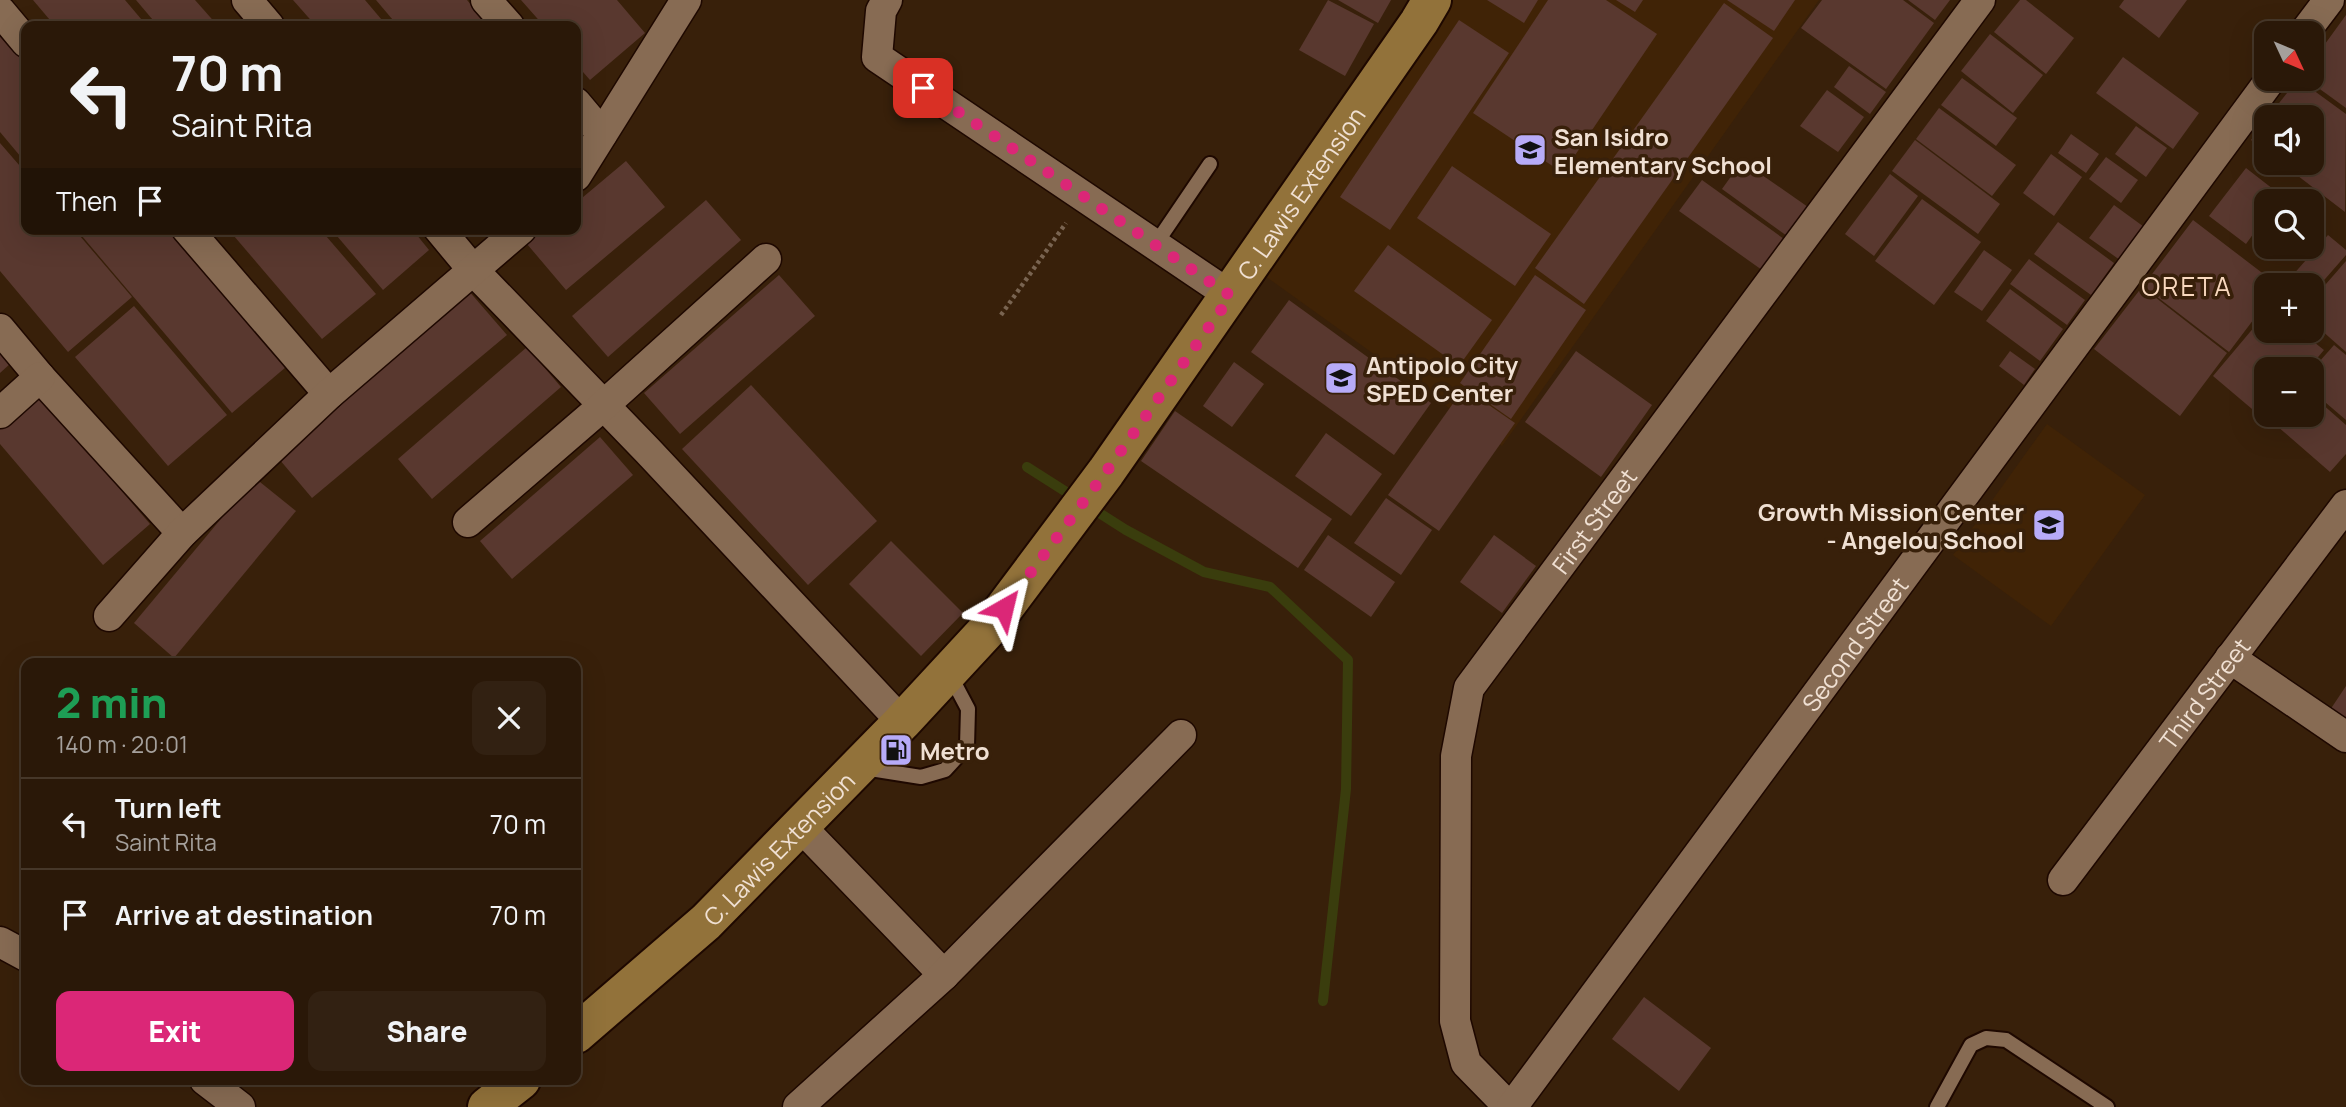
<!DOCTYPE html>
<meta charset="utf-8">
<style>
body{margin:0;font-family:Manrope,sans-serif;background:#322112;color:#f1f3f6;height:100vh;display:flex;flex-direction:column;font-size:26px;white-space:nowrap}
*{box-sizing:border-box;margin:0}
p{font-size:23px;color:#a5a09c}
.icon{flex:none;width:38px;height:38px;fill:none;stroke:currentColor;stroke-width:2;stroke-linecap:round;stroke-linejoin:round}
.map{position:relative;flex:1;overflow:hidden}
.details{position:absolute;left:21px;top:658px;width:560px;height:427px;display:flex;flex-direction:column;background:#2a1808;border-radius:14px;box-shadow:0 7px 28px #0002,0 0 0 2px #463729}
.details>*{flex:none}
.banner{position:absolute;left:21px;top:21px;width:560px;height:214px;border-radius:14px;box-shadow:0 7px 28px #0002,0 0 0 2px #463729;background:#2a1808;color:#f1f3f6;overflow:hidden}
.needle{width:46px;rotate:134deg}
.controls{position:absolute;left:2254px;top:21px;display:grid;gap:14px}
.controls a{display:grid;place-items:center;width:70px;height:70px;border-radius:14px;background:#2a1808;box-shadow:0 7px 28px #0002,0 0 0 2px #463729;font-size:35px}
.pin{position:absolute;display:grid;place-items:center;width:60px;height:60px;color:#fff;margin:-30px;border-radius:14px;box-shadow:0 4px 10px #0006}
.me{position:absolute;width:77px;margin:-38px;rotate:37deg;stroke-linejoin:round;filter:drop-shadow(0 0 5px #0008)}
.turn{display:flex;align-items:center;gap:24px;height:147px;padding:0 35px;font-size:32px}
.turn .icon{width:91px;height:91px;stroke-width:2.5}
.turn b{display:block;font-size:49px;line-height:60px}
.then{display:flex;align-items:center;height:66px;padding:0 35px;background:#0003;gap:14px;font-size:26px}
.round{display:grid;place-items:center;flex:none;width:74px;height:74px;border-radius:14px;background:#322112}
.headline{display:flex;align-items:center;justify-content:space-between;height:119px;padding:0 35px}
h1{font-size:42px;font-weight:800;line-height:52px;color:#1e9e55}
.button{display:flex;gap:14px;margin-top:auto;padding:14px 35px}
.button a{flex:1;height:80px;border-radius:14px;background:#db2777;color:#fff;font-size:28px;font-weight:800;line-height:80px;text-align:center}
.button a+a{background:#322112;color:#f1f3f6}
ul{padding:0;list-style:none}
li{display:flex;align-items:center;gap:21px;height:91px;padding:0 35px;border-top:2px solid #463729}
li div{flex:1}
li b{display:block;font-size:26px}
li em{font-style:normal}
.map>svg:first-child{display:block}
.built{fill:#402306}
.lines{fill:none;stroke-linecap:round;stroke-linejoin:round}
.stream{stroke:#3a3d0d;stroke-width:10}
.building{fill:#59382f}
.lane-casing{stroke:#1e0800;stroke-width:18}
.street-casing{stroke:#1e0800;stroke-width:33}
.secondary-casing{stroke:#1e0800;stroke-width:42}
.path{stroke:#796451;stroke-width:4.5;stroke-dasharray:3.5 3.5;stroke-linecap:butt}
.lane{stroke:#876b53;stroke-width:14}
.street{stroke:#876b53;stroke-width:30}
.secondary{stroke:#92723a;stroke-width:38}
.route{stroke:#db2777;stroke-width:12;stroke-dasharray:0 21.6}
.labels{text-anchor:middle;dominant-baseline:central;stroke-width:7;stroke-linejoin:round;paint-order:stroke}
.poi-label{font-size:24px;font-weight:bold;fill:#f0e0d3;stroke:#38200a;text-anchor:start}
.street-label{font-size:24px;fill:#f0e0d3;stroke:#38200a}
.neighbourhood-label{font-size:26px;letter-spacing:2px;fill:#f8d8be;stroke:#38200a}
</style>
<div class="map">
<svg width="2346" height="1107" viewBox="0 0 2346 1107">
<rect width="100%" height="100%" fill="#38200a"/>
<g class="built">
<path d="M 1445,0 L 1819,0 L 1502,446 L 1265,276 Z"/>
<path d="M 2047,424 L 2145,495 L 2051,626 L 1953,555 Z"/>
</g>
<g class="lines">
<path class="stream" d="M 1027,467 L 1126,530 L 1204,572 L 1270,587 L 1348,660 L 1346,789 L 1323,1001"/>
</g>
<g class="building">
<path d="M 33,0 L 125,0 L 147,26 L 55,26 Z"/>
<path d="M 136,0 L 195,0 L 218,26 L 158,26 Z"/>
<path d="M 293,0 L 365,0 L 387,26 L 316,26 Z"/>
<path d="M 376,0 L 467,0 L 489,26 L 398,26 Z"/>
<path d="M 521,0 L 617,0 L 645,33 L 590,80 L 576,64 L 576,26 L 544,26 Z"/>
<path d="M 1328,0 L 1374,24 L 1345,76 L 1299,50 Z"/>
<path d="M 1338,0 L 1391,0 L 1378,23 Z"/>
<path d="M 1487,0 L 1538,0 L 1524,23 Z"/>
<path d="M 1548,0 L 1606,0 L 1657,34 L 1563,173 L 1473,113 Z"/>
<path d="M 1616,0 L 1643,0 L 1635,12 Z"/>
<path d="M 1727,0 L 1795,0 L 1774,31 Z"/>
<path d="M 1822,0 L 1903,0 L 1934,23 L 1886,89 L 1801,28 Z"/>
<path d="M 1908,0 L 1950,0 L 1935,20 Z"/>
<path d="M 2020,0 L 2026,0 L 2074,38 L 2046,74 L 1994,32 Z"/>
<path d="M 2124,0 L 2187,0 L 2159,38 L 2119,7 Z"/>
<path d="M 1724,3 L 1773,38 L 1584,304 L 1535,268 Z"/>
<path d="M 2346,15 L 2346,108 L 2306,79 L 2312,79 L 2312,62 Z"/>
<path d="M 1459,20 L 1509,53 L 1390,230 L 1340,197 Z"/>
<path d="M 0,30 L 26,60 L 26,163 L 0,132 Z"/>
<path d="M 1990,34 L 2043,75 L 2013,113 L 1961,71 Z"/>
<path d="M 2123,57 L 2199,113 L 2173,149 L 2096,93 Z"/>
<path d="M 1849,66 L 1886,92 L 1870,114 L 1834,87 Z"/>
<path d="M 1962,78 L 2017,118 L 1996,146 L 1941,105 Z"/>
<path d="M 2298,79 L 2346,114 L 2345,212 L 2281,163 L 2312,163 L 2312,117 L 2268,117 Z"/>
<path d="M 1827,90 L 1864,117 L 1838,152 L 1800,126 Z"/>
<path d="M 1939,108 L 2016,165 L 1992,196 L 1916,139 Z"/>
<path d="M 2266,120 L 2266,152 L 2251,140 Z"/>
<path d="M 2136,126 L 2167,148 L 2146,177 L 2115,154 Z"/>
<path d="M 2071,134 L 2099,154 L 2086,173 L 2058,153 Z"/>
<path d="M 1915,140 L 2000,204 L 1978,234 L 1892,171 Z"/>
<path d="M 0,143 L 26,173 L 26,229 L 74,229 L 132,297 L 68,352 L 0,271 Z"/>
<path d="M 2051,154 L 2082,177 L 2054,216 L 2023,193 Z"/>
<path d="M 2106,157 L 2138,180 L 2121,203 L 2089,179 Z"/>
<path d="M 626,161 L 665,207 L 566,290 L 527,244 L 545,229 L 576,229 L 576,203 Z"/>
<path d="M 1742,161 L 1808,207 L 1787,236 L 1722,189 Z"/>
<path d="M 1452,166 L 1551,234 L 1515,286 L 1417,218 Z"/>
<path d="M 2246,168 L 2282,196 L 2278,201 L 2266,201 L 2266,216 L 2246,244 L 2209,216 Z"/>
<path d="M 1890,174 L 1918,196 L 1874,256 L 1845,234 Z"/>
<path d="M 1702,180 L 1784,239 L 1762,270 L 1679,211 Z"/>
<path d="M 1922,199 L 1981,242 L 1934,305 L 1875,261 Z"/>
<path d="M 706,200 L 741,240 L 608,357 L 572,316 Z"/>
<path d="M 2114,205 L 2151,232 L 2127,265 L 2089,238 Z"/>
<path d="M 2193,220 L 2278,285 L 2266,285 L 2266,303 L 2229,352 L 2143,286 Z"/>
<path d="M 2058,222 L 2114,263 L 2091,295 L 2034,254 Z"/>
<path d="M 76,229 L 168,229 L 286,367 L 232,413 Z"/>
<path d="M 228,229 L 320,229 L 376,294 L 322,339 Z"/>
<path d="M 331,229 L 412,229 L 429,250 L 383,290 Z"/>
<path d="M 2328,235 L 2346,250 L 2346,255 L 2312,294 L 2312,285 L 2284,285 Z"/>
<path d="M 1388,245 L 1492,320 L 1459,366 L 1354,291 Z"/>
<path d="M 1984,250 L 2012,270 L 1982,311 L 1954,292 Z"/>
<path d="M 2029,259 L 2085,300 L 2067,325 L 2010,284 Z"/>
<path d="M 2346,261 L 2346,352 L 2312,322 L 2312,300 Z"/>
<path d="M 779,275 L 815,316 L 680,434 L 644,393 Z"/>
<path d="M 1535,275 L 1586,310 L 1511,419 L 1460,383 Z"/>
<path d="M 2142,287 L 2227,353 L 2180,416 L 2094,349 Z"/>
<path d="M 2010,289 L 2063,329 L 2040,361 L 1986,321 Z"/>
<path d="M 468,290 L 507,335 L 312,498 L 274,453 Z"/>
<path d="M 1289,300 L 1431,403 L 1394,455 L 1251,352 Z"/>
<path d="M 134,306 L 227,415 L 168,466 L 75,357 Z"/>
<path d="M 2266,313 L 2266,331 L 2300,331 L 2324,350 L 2308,369 L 2266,369 L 2266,415 L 2269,415 L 2265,420 L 2213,376 Z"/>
<path d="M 2334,345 L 2346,355 L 2346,420 L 2312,391 L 2312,370 Z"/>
<path d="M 527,347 L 561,387 L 432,499 L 398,459 Z"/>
<path d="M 0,350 L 11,363 L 0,373 Z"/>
<path d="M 1576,351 L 1652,405 L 1601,477 L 1525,422 Z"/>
<path d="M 2010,351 L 2035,369 L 2024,385 L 1999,366 Z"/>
<path d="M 1234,362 L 1264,384 L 1232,427 L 1203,406 Z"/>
<path d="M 751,385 L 877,521 L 808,585 L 682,449 Z"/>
<path d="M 1464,388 L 1515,423 L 1439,531 L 1388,495 Z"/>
<path d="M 38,393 L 150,524 L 103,565 L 0,444 L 0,426 Z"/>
<path d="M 2312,395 L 2346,425 L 2346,454 L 2330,472 L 2270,420 L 2275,415 L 2312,415 Z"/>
<path d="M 1175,411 L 1332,519 L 1298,568 L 1141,461 Z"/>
<path d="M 1326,433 L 1382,474 L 1351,516 L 1295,476 Z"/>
<path d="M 600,437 L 633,475 L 512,579 L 480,541 Z"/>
<path d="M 255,478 L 296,511 L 174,658 L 134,623 Z"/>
<path d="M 1386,498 L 1432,530 L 1401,575 L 1354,543 Z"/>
<path d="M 1328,535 L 1395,582 L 1371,617 L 1304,570 Z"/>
<path d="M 1494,535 L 1536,566 L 1502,613 L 1460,582 Z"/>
<path d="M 891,541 L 963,613 L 921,656 L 849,584 Z"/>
<path d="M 2346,686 L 2346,724 L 2328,713 Z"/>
<path d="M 1644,997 L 1711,1048 L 1679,1091 L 1612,1039 Z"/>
</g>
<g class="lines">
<defs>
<g id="lane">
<path d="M 1155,245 L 1210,164"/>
<path d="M 864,768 L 921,777 L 945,770 L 967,746 L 968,709 L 949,673"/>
<path d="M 1937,1107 L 1971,1045 L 1986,1038 L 2006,1040 L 2107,1107"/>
</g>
<g id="street">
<path d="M 247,0 L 269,26"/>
<path d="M 486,0 L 509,26"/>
<path d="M 887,0 L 881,11 L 877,57 L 1231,296"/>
<path d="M 0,11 L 26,42"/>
<path d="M 2304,33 L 2329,0"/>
<path d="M 576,103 L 602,134"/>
<path d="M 576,176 L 686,0"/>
<path d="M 187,229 L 329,394"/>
<path d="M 439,229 L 473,270 L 648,451 L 902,722"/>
<path d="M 0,329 L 40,377 L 182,533"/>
<path d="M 0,413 L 40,377"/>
<path d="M 468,522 L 604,405 L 766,259"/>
<path d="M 109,616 L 182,533 L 329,394 L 521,229"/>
<path d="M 2230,658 L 2346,737"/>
<path d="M 800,826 L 944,975"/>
<path id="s1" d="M 2063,880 L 2346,505"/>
<path d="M 0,942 L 26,956"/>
<path d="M 205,1080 L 240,1107"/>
<path d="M 798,1107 L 944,975 L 1181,735"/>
<path id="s2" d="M 1509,1107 L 1466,1063 L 1455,1021 L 1456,756 L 1469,688 L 1980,0"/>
<path id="s3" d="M 1512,1107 L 2271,79"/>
</g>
<g id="secondary">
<path id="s4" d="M 576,1034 L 706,922 L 902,722 L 990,627 L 1106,472 L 1419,22 L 1432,0"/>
<path d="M 487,1107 L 521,1080"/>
</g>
</defs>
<use href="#lane" class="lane-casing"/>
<use href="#street" class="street-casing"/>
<use href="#secondary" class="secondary-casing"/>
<path class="path" d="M 1001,315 L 1066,223"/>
<use href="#lane" class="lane"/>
<use href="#street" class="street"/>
<use href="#secondary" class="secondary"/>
</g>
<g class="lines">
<path class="route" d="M 923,88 L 1231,296 L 1106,472 L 1004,608"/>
</g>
<defs>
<symbol id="school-square" viewBox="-11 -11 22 22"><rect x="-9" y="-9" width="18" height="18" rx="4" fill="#b7abf8" stroke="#38200a"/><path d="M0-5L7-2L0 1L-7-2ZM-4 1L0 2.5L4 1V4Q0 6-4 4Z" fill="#111"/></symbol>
<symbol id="fuel-square" viewBox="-11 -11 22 22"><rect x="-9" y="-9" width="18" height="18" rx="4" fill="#b7abf8" stroke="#38200a"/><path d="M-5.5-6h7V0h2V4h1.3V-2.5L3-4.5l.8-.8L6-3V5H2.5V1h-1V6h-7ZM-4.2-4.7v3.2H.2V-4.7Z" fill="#111"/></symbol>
</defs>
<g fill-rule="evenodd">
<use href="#school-square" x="1511" y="131" width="38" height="38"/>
<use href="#school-square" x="1322" y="359" width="38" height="38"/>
<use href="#school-square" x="2030" y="506" width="38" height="38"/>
<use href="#fuel-square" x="877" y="731" width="38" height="38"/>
</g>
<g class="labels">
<g class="poi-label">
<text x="1554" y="136">San Isidro<tspan x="1554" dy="28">Elementary School</tspan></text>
<text x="1366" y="364">Antipolo City<tspan x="1366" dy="28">SPED Center</tspan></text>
<text x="2024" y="511" text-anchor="end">Growth Mission Center<tspan x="2024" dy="28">- Angelou School</tspan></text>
<text x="920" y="750">Metro</text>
</g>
<g class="street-label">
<text stroke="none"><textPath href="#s4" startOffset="1115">C. Lawis Extension</textPath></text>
<text stroke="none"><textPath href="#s2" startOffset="648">First Street</textPath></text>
<text stroke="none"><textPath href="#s3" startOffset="576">Second Street</textPath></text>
<text stroke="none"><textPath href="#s1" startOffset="234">Third Street</textPath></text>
<text stroke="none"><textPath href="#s4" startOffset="275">C. Lawis Extension</textPath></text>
</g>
<g class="neighbourhood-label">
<text x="2187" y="286">ORETA</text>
</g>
</g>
</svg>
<div class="controls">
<a><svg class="needle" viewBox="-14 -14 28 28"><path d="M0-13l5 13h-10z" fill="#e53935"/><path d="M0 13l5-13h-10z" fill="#a5a09c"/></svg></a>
<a><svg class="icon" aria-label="sound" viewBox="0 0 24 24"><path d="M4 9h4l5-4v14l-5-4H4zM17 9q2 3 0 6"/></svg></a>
<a><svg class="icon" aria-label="search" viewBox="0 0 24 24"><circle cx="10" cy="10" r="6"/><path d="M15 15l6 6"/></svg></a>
<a>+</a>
<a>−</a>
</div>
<div class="pin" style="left:923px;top:88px;background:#d93025"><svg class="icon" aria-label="arrive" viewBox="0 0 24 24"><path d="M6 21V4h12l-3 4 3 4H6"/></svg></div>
<svg class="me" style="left:1004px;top:608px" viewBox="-20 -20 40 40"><path d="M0-17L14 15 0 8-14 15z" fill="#db2777" stroke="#fff" stroke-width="4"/></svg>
<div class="banner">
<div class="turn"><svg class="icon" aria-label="left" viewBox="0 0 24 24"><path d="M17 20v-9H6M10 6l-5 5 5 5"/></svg><div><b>70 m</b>Saint Rita</div></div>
<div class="then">Then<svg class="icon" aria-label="arrive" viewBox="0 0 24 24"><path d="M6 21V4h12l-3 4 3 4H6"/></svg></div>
</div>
<section class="details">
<div class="headline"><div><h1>2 min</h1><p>140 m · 20:01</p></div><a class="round"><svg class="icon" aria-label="close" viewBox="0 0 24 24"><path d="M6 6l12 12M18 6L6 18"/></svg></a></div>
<ul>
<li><svg class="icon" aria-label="left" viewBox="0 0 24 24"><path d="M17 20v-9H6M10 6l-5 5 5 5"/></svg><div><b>Turn left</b><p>Saint Rita</p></div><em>70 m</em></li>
<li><svg class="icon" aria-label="arrive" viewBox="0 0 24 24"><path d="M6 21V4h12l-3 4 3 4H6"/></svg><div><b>Arrive at destination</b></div><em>70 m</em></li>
</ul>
<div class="button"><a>Exit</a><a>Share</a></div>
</section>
</div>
